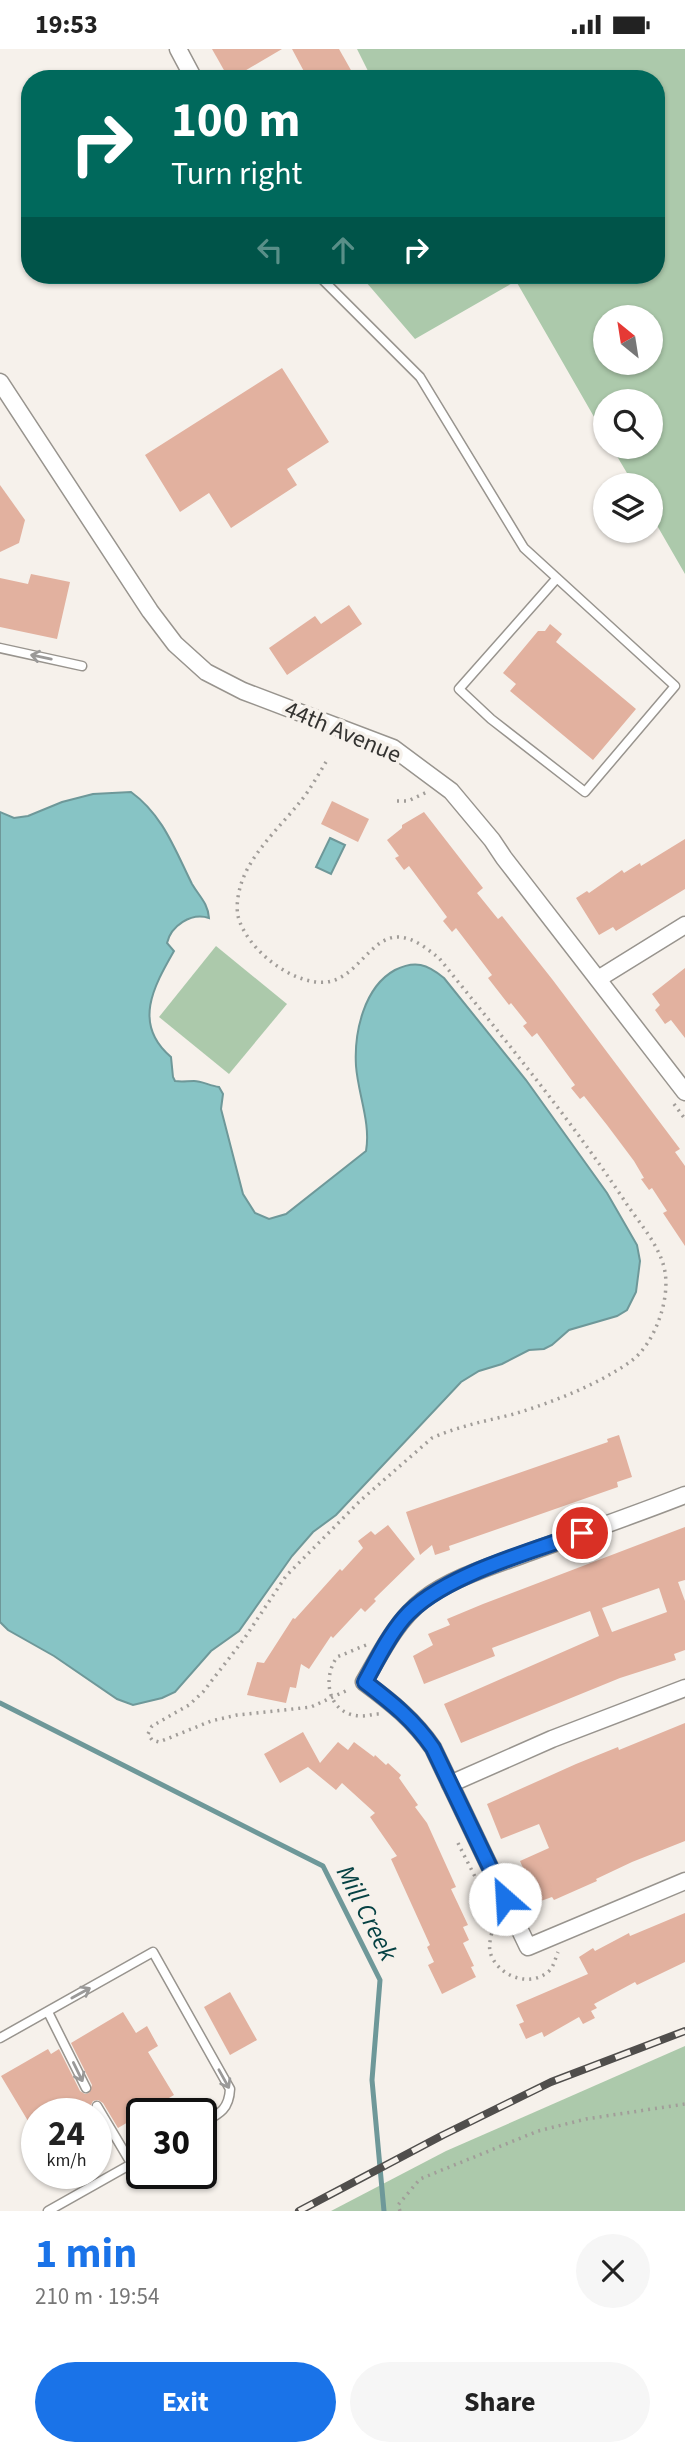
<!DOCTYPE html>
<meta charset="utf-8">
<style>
body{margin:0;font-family:"Source Sans 3",sans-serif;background:#f6f6f6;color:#222;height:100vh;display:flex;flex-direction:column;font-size:26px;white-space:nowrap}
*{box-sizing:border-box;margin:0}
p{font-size:23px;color:#767676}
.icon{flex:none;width:38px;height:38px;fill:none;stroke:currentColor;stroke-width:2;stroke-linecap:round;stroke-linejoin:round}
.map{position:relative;height:2162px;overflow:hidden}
.drawer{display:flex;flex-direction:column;background:#fff;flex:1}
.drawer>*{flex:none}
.top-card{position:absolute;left:21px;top:21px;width:644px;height:214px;border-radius:28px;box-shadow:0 2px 5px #0004;background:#00695c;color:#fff;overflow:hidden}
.needle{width:46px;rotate:330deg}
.buttons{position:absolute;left:593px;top:256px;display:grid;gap:14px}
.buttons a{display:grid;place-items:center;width:70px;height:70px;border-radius:50%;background:#fff;box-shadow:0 2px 5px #0004;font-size:35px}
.speed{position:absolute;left:21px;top:2049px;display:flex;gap:14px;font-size:35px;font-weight:700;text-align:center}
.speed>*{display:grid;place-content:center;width:91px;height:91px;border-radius:50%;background:#fff;box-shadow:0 2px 5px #0004;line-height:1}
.speed small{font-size:18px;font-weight:400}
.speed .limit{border:4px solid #111;border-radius:10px;background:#fff;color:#111}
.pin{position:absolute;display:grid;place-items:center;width:60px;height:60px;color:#fff;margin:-30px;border:4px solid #fff;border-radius:50%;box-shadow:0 2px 7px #0007}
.me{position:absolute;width:77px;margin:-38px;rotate:334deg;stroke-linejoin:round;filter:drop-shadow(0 0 5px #0008)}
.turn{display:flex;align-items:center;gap:24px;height:147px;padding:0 35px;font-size:32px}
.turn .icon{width:91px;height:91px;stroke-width:2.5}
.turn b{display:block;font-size:49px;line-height:60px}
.lanes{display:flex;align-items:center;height:66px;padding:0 35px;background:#0003;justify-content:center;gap:35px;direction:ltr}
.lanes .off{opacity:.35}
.round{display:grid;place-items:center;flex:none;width:74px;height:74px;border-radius:37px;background:#f6f6f6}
.summary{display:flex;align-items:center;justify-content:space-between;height:119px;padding:0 35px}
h1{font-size:42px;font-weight:700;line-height:52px;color:#1a73e8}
.cta{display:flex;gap:14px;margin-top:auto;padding:14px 35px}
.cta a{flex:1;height:80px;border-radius:42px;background:#1a73e8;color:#fff;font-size:28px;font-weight:700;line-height:80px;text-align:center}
.cta a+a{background:#f6f6f6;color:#222}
.status{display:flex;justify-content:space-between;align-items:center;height:49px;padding:0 35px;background:#fff;direction:ltr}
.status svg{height:19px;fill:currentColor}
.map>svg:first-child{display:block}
.green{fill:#acc9ab;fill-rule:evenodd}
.water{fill:#87c4c5;stroke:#6e9899;stroke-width:2}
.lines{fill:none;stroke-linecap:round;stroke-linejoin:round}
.stream{stroke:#6e9899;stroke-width:5}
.building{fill:#e2b19f;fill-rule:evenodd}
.lane-casing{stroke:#98948e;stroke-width:11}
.street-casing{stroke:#98948e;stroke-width:19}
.path{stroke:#a19d99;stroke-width:3.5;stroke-dasharray:2 5;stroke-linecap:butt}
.lane{stroke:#fff;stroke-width:8}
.street{stroke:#fff;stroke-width:16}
.rail-casing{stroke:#504e4c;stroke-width:8}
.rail{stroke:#f6f1eb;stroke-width:5;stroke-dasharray:16;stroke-linecap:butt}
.oneway{stroke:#9a9998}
.route-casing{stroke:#114b97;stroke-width:18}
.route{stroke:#1a73e8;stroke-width:12}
.labels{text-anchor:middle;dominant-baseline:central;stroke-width:7;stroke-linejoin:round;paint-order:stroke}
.street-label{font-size:24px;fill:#343331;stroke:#f6f1eb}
.water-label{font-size:26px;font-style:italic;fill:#054143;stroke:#f6f1eb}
</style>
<div class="status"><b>19:53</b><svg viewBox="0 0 49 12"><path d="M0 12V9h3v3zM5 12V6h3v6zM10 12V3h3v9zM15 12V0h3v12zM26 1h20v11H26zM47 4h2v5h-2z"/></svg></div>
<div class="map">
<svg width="685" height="2162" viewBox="0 0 685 2162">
<rect width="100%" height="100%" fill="#f6f1eb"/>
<g class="green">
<path d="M 357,0 L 685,0 L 685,525 L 651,466 L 651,436 L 634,436 L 611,397 L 651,397 L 651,352 L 606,352 L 605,387 L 516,232 L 415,290 L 360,226 L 656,226 L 656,30 L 372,30 ZM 606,268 L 651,268 L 651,313 L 606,313 Z"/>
<path d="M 216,897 L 287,955 L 229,1025 L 159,968 Z"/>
<path d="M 685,1997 L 685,2162 L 331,2162 L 446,2102 Z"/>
</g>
<g class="water">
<path d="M 131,743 C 163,766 175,801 192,835 C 199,847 208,854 209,869 C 191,863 171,877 167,894 L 174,902 C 154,937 132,975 171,1008 L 173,1028 L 175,1032 C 182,1033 187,1032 194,1032 C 202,1032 210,1037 219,1038 L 223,1045 L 221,1060 L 243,1145 L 255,1164 L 269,1170 L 286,1165 L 366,1102 C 371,1074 358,1045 356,1017 C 354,983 364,938 395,921 C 415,911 427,915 444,929 L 526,1031 L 607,1144 L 637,1196 L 640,1212 L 636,1243 L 627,1261 L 617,1267 L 569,1281 L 552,1296 L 544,1300 L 529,1301 L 502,1315 L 479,1322 L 461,1333 L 336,1466 L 313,1483 L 292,1507 L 239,1582 L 211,1602 L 175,1643 L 162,1649 L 133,1656 L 117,1650 L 54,1607 L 8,1581 L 0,1573 L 0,763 L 14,769 L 28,767 L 62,753 L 93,745 Z"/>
<path d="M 330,789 L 345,796 L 331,825 L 316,818 Z"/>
</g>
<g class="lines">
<path class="stream" d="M 0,1654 L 323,1817 L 380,1931 L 372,2031 L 384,2162"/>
</g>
<g class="building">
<path d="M 212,0 L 282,0 L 231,30 L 229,30 Z"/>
<path d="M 292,0 L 339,0 L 356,30 L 308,30 Z"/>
<path d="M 282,319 L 329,393 L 287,420 L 297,436 L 231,479 L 209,444 L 180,463 L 145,406 Z"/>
<path d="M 0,436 L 25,471 L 19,494 L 0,503 Z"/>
<path d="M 31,525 L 70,533 L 57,590 L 0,578 L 0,529 L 28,535 Z"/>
<path d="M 349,556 L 362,575 L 287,626 L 269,599 L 315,567 L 321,575 Z"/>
<path d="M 550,575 L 562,585 L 556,593 L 636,660 L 593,711 L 510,642 L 516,635 L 503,624 L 538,582 L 545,582 Z"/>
<path d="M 332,752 L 369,770 L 358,793 L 321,775 Z"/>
<path d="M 424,763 L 483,839 L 477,844 L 498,870 L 502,867 L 552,930 L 680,1100 L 675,1103 L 685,1117 L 685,1197 L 663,1164 L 667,1162 L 652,1139 L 649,1141 L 641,1130 L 644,1129 L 634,1112 L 607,1076 L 584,1047 L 580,1050 L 571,1039 L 575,1036 L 537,984 L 532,988 L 523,977 L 527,974 L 511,954 L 509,956 L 488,929 L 492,926 L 456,879 L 452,883 L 443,872 L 447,868 L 409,817 L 404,821 L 395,809 L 399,807 L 387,791 L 402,779 L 402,776 Z"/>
<path d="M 685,790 L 685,840 L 616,882 L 613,878 L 599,886 L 576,849 L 587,842 L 589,844 L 622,821 L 624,824 L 640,814 L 641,817 Z"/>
<path d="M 685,919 L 685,989 L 671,971 L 665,975 L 655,961 L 660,956 L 652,945 Z"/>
<path d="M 619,1386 L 632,1428 L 617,1433 L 618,1438 L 449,1497 L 450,1501 L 435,1506 L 432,1496 L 420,1506 L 406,1463 L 608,1393 L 607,1390 Z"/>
<path d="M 388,1476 L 415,1510 L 374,1550 L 376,1552 L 365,1563 L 361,1559 L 333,1589 L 331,1587 L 309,1620 L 301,1615 L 296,1639 L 290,1638 L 286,1654 L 247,1646 L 257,1613 L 264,1614 L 293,1569 L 295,1570 L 340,1520 L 342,1522 L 363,1499 L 358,1492 L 371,1482 L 375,1486 Z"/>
<path d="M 685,1478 L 685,1531 L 678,1533 L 685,1552 L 685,1601 L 674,1605 L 676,1611 L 620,1629 L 461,1694 L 444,1655 L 599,1587 L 590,1562 L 492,1599 L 495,1607 L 424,1635 L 413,1607 L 433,1596 L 428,1585 L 450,1576 L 447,1570 L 483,1555 ZM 659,1539 L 667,1563 L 612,1583 L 602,1559 Z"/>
<path d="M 685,1674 L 685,1792 L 632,1813 L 596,1830 L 597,1832 L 554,1851 L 552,1848 L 538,1853 L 520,1812 L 549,1799 L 539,1775 L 501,1790 L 487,1755 L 576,1715 L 618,1698 L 619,1701 Z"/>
<path d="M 303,1683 L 320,1714 L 338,1693 L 348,1701 L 354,1693 L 374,1708 L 375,1706 L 386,1716 L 388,1714 L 401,1726 L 399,1729 L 418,1756 L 415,1758 L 427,1774 L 456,1838 L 451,1840 L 468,1876 L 463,1878 L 469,1891 L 463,1894 L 474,1917 L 471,1918 L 476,1928 L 442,1945 L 428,1916 L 434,1913 L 427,1898 L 430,1896 L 391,1810 L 397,1807 L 370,1768 L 375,1764 L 342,1734 L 336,1741 L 308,1718 L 280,1734 L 264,1705 Z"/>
<path d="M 685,1864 L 685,1913 L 637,1936 L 635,1933 L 594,1955 L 597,1959 L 591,1962 L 595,1969 L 583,1975 L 579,1968 L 544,1988 L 542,1983 L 526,1990 L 519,1975 L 524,1973 L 516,1956 L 588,1925 L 579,1908 L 593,1899 L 595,1902 L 629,1884 L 630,1887 Z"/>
<path d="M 230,1943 L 257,1991 L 230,2006 L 204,1958 Z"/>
<path d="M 123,1963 L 136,1984 L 147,1977 L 158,1997 L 148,2003 L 174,2046 L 118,2079 L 103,2054 L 98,2051 L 93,2052 L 91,2056 L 94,2065 L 37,2065 L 37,2087 L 1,2027 L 48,2000 L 51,2005 L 59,2000 L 80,2042 L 85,2045 L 89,2044 L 92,2036 L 71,1994 Z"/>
</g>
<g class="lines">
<defs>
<g id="lane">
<path d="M 318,226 L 420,328 L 524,499 L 675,637 L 585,743 L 491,670 L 459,640 L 557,529"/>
<path d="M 0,599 L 82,617"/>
<path d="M 48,1963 L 86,2039"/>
<path d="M 0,1989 L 153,1903 L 230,2040 C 229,2061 219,2065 201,2075"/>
<path d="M 97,2057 L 131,2114"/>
<path d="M 48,2162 L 142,2109"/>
</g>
<g id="street">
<path d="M 178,0 L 194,30"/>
<path d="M 0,333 L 150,562 L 175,595 L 206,623 L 243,642 L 393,699 L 451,742 L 492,791 L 504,809 L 685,1043"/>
<path d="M 598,930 L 685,876"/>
<path d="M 685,1446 C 634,1466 582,1484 530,1503 C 495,1516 453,1528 423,1551 C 396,1572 381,1604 364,1633 C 391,1653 414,1671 433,1699 L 528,1898 L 685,1832"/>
<path d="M 450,1735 L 552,1690 L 685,1639"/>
</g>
</defs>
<use href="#lane" class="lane-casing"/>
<use href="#street" class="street-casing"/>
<g class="path">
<path d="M 326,713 C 318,726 310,741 300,753 C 280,778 251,804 241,835 C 238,845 236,857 238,867 C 246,900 293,937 327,933 C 357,929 370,889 397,888 C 414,888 427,900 439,909 C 504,990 569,1068 626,1154 C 640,1175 661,1198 665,1223 C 670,1252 654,1296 630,1313 C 595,1337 553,1353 514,1365 C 486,1372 459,1377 432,1389 L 361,1451 L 286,1527 L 244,1590 L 203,1643 L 189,1656 L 152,1677 L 148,1685 L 152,1691 L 159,1693 L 211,1672 L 237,1666 L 311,1658 L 350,1640"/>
<path d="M 397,752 L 408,752 L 427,743"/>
<path d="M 674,1055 L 685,1070"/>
<path d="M 366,1596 L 337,1608 C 321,1631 329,1667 362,1667 C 368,1667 373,1665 379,1665"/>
<path d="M 458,1794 C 469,1817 485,1844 492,1868 C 496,1883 484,1895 493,1910 C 503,1929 532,1938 549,1922 C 554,1917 555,1910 558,1903"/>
<path d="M 400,2162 L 398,2156 L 420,2130 L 538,2082 L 586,2070 L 685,2055"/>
</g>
<use href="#lane" class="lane"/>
<use href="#street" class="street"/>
<defs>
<path id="rail" d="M 299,2162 L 443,2086 L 551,2033 L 685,1982"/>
</defs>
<use href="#rail" class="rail-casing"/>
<use href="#rail" class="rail"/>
</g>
<defs><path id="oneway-shaft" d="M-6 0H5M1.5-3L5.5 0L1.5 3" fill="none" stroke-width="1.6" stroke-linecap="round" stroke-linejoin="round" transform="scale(1.75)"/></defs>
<g class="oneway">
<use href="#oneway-shaft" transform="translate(41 608) rotate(-168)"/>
<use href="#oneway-shaft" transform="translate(81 1944) rotate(-29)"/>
<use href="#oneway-shaft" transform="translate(78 2023) rotate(64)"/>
<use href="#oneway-shaft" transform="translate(224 2030) rotate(61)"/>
</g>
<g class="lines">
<defs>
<path id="route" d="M 505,1850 L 433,1699 C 414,1671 391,1653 365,1633 C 377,1611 388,1588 404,1569 C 440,1527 530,1503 582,1484"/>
</defs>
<use href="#route" class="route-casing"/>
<use href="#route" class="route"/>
</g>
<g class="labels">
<g class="street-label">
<text transform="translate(343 683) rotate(23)">44th Avenue</text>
</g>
<g class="water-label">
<text transform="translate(367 1864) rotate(63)">Mill Creek</text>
</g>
</g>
</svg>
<div class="buttons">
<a><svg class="needle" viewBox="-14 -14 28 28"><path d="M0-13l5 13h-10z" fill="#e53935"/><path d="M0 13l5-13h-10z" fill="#767676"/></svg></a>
<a><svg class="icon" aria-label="search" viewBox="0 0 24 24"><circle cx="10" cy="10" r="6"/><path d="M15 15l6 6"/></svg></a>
<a><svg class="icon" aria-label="layers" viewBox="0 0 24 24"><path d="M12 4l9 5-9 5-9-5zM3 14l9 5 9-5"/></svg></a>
</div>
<div class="speed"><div>24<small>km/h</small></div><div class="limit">30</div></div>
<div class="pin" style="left:582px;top:1484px;background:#d93025"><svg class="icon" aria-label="arrive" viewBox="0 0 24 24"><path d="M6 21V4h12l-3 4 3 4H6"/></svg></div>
<svg class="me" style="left:505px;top:1850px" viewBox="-20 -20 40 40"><circle r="19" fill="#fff"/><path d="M0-13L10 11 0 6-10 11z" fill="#1a73e8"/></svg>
<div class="top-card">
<div class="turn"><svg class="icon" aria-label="right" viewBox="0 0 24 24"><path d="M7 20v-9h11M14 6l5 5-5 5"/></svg><div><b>100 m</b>Turn right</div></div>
<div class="lanes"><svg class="icon off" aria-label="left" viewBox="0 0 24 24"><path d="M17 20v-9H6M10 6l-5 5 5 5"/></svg><svg class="icon off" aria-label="ahead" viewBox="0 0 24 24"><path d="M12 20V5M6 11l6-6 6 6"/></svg><svg class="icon" aria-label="right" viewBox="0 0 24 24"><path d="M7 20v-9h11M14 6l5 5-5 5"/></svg></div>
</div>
</div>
<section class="drawer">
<div class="summary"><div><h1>1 min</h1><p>210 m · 19:54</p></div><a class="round"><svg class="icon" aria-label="close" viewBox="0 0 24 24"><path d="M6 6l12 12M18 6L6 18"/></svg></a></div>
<div class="cta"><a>Exit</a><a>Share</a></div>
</section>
